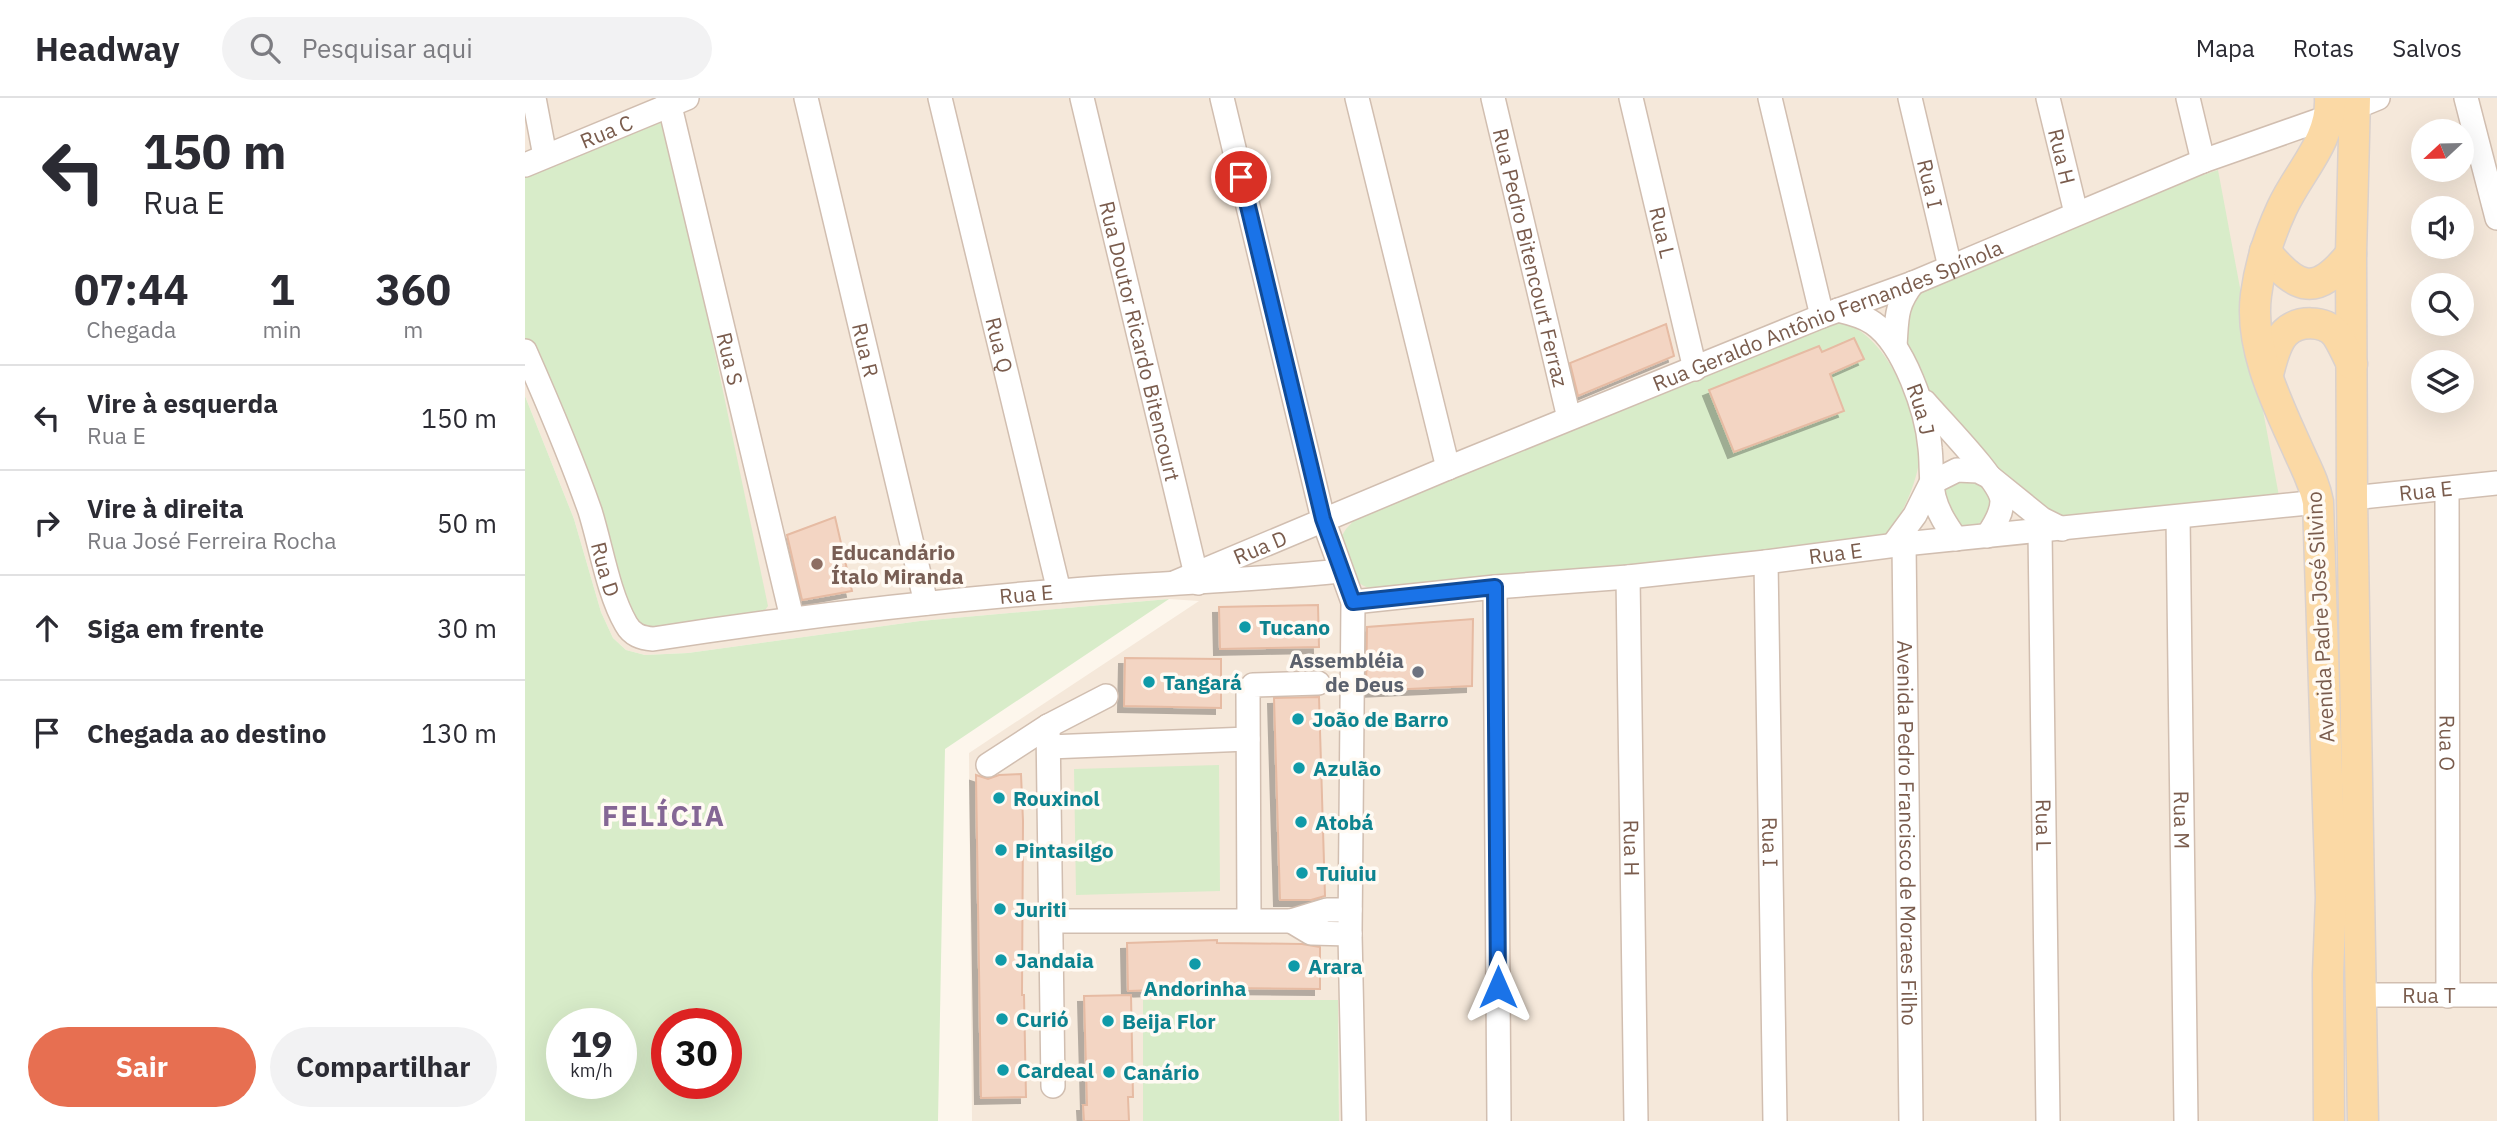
<!DOCTYPE html>
<html lang="pt">
<meta charset="utf-8">
<style>
body{margin:0;font-family:"IBM Plex Sans",sans-serif;background:#f2f2f3;color:#2b2b33;height:100vh;display:flex;flex-direction:column;font-size:26px;white-space:nowrap}
*{box-sizing:border-box;margin:0}
p{font-size:23px;color:#7c7c81}
.icon{flex:none;width:38px;height:38px;fill:none;stroke:currentColor;stroke-width:2;stroke-linecap:round;stroke-linejoin:round}
.map{position:relative;flex:1;overflow:hidden}
.sheet{display:flex;flex-direction:column;background:#fff;width:525px}
.sheet>*{flex:none}
.banner{background:#fff;color:#2b2b33;overflow:hidden}
.needle{width:46px;rotate:248deg}
.controls{position:absolute;left:1886px;top:21px;display:grid;gap:14px}
.controls a{display:grid;place-items:center;width:63px;height:63px;border-radius:50%;background:#fff;box-shadow:0 7px 28px #0002;font-size:35px}
.speed{position:absolute;left:21px;top:910px;display:flex;gap:14px;font-size:35px;font-weight:700;text-align:center}
.speed>*{display:grid;place-content:center;width:91px;height:91px;border-radius:50%;background:#fff;box-shadow:0 7px 28px #0002;line-height:1}
.speed small{font-size:18px;font-weight:400}
.speed .limit{border:10px solid #d22;background:#fff;color:#111}
.pin{position:absolute;display:grid;place-items:center;width:60px;height:60px;color:#fff;margin:-30px;border:4px solid #fff;border-radius:50%;box-shadow:0 2px 7px #0007}
.me{position:absolute;width:77px;margin:-38px;rotate:0deg;stroke-linejoin:round;filter:drop-shadow(0 0 5px #0008)}
.turn{display:flex;align-items:center;gap:24px;height:147px;padding:0 28px;font-size:32px}
.turn .icon{width:91px;height:91px;stroke-width:2.5}
.turn b{display:block;font-size:49px;line-height:60px}
.eta{display:flex;justify-content:space-evenly;align-items:center;height:119px;text-align:center}
.eta b{font-size:42px;font-weight:700;line-height:49px}
.primary-button{display:flex;gap:14px;margin-top:auto;padding:14px 28px}
.primary-button a{flex:1;height:80px;border-radius:42px;background:#e76f51;color:#fff;font-size:28px;font-weight:700;line-height:80px;text-align:center}
.primary-button a+a{background:#f2f2f3;color:#2b2b33}
ul{padding:0;list-style:none}
li{display:flex;align-items:center;gap:21px;height:105px;padding:0 28px;border-top:2px solid #e1e1e2}
li div{flex:1}
li b{display:block;font-size:26px}
li em{font-style:normal}
header{display:flex;align-items:center;gap:42px;box-sizing:border-box;height:98px;padding:0 35px;background:#fff;border-bottom:2px solid #e1e1e2}
header strong{font-size:33px}
nav{display:flex;gap:38px;margin-inline-start:auto;font-size:24px}
.search{width:490px;height:63px;background:#f2f2f3;display:flex;align-items:center;gap:18px;box-sizing:border-box;padding:0 24px;border-radius:38px;color:#7c7c81;font-size:26px}
main{display:flex;flex:1;min-height:0}
.map>svg:first-child{display:block}
.residential{fill:#f5e8da;fill-rule:evenodd}
.green{fill:#d8ecc9;fill-rule:evenodd}
.building{fill:#f3d5c3;stroke:#e6bba3;stroke-width:2;filter:url(#shadow)}
.lines{fill:none;stroke-linecap:round;stroke-linejoin:round}
.minor-casing{stroke:#d1beb0;stroke-width:26}
.major-casing{stroke:#dad1cd;stroke-width:33}
.minor{stroke:#fff;stroke-width:23}
.major{stroke:#fbd9a5;stroke-width:30}
.route-casing{stroke:#114b97;stroke-width:18}
.route{stroke:#1a73e8;stroke-width:12}
.education-dot{fill:#8d6e63;stroke:#fffaf3;stroke-width:2.5}
.culture-dot{fill:#0f9aa8;stroke:#fffaf3;stroke-width:2.5}
.worship-dot{fill:#6b7280;stroke:#fffaf3;stroke-width:2.5}
.labels{text-anchor:middle;dominant-baseline:central;stroke-width:7;stroke-linejoin:round;paint-order:stroke}
.street-label{font-size:21px;fill:#7a5c4d;stroke:#fffaf3}
.education-label{font-size:21px;font-weight:bold;fill:#785e54;stroke:#fffaf3;text-anchor:start}
.culture-label{font-size:21px;font-weight:bold;fill:#0d838f;stroke:#fffaf3;text-anchor:start}
.worship-label{font-size:21px;font-weight:bold;fill:#5b616d;stroke:#fffaf3;text-anchor:end}
.district-label{font-size:28px;font-weight:bold;letter-spacing:2px;fill:#846695;stroke:#fffaf3}
</style>
<header>
<strong>Headway</strong>
<div class="search"><svg class="icon" aria-label="search" viewBox="0 0 24 24"><circle cx="10" cy="10" r="6"/><path d="M15 15l6 6"/></svg>Pesquisar aqui</div>
<nav><a>Mapa</a><a>Rotas</a><a>Salvos</a></nav>
</header>
<main>
<section class="sheet">
<div class="banner">
<div class="turn"><svg class="icon" aria-label="left" viewBox="0 0 24 24"><path d="M17 20v-9H6M10 6l-5 5 5 5"/></svg><div><b>150 m</b>Rua E</div></div>
</div>
<div class="eta">
<div><b>07:44</b><p>Chegada</p></div>
<div><b>1</b><p>min</p></div>
<div><b>360</b><p>m</p></div>
</div>
<ul>
<li><svg class="icon" aria-label="left" viewBox="0 0 24 24"><path d="M17 20v-9H6M10 6l-5 5 5 5"/></svg><div><b>Vire à esquerda</b><p>Rua E</p></div><em>150 m</em></li>
<li><svg class="icon" aria-label="right" viewBox="0 0 24 24"><path d="M7 20v-9h11M14 6l5 5-5 5"/></svg><div><b>Vire à direita</b><p>Rua José Ferreira Rocha</p></div><em>50 m</em></li>
<li><svg class="icon" aria-label="ahead" viewBox="0 0 24 24"><path d="M12 20V5M6 11l6-6 6 6"/></svg><div><b>Siga em frente</b></div><em>30 m</em></li>
<li><svg class="icon" aria-label="arrive" viewBox="0 0 24 24"><path d="M6 21V4h12l-3 4 3 4H6"/></svg><div><b>Chegada ao destino</b></div><em>130 m</em></li>
</ul>
<div class="primary-button"><a>Sair</a><a>Compartilhar</a></div>
</section>
<div class="map">
<svg width="1972" height="1023" viewBox="0 0 1972 1023">
<defs>
<filter id="shadow"><feDropShadow dx="-6" dy="6" stdDeviation="0" flood-color="#0004"/></filter>
</defs>
<rect width="100%" height="100%" fill="#fdf6ec"/>
<path class="residential" d="M 0,0 L 1972,0 L 1972,1023 L 814,1023 L 813,902 L 619,902 L 618,1023 L 447,1023 L 444,655 L 674,503 L 644,501 L 395,523 L 163,555 L 120,557 L 101,552 L 88,540 L 76,514 L 49,421 L 0,298 ZM 1899,33 L 1937,33 L 1937,72 L 1899,72 ZM 1899,110 L 1937,110 L 1937,149 L 1899,149 ZM 1899,187 L 1937,187 L 1937,226 L 1899,226 ZM 1899,264 L 1937,264 L 1937,303 L 1899,303 Z"/>
<g class="green">
<path d="M 138,21 L 176,188 L 243,508 L 238,515 L 127,539 L 111,527 L 0,244 L 0,78 Z"/>
<path d="M 1693,72 L 1754,398 L 1543,421 L 1524,416 L 1496,395 L 1419,316 L 1377,246 L 1382,205 L 1393,195 L 1627,94 Z"/>
<path d="M 1299,224 C 1306,225 1314,225 1320,226 C 1364,238 1396,321 1394,362 C 1393,381 1376,423 1361,435 C 1357,438 1352,440 1347,443 L 850,492 C 824,486 821,466 813,444 L 821,431 L 835,416 Z"/>
<path d="M 0,298 L 49,421 L 76,514 L 88,540 L 101,552 L 120,557 L 163,555 L 395,523 L 644,501 L 420,651 L 413,1023 L 0,1023 ZM 37,926 L 96,926 L 96,985 L 37,985 ZM 142,926 L 201,926 L 201,985 L 142,985 Z"/>
<path d="M 1429,380 L 1457,384 L 1467,400 C 1465,423 1450,434 1428,427 L 1416,394 Z"/>
<path d="M 694,667 L 695,793 L 551,797 L 549,671 Z"/>
<path d="M 618,902 L 813,902 L 814,1023 L 618,1023 Z"/>
</g>
<g class="building">
<path d="M 1141,226 L 1149,258 L 1053,298 L 1045,265 Z"/>
<path d="M 1329,240 L 1339,261 L 1305,276 L 1319,313 L 1209,354 L 1184,292 L 1294,248 L 1297,254 Z"/>
<path d="M 310,419 L 327,493 L 277,502 L 262,437 Z"/>
<path d="M 793,507 L 794,549 L 695,551 L 694,509 Z"/>
<path d="M 948,521 L 947,588 L 841,593 L 842,529 Z"/>
<path d="M 600,560 L 696,561 L 696,610 L 599,608 Z"/>
<path d="M 794,599 L 800,798 L 786,802 L 755,802 L 749,600 Z"/>
<path d="M 496,676 L 498,723 L 497,897 L 499,897 L 501,999 L 456,1000 L 451,677 L 463,681 L 474,677 Z"/>
<path d="M 692,842 L 692,845 L 777,846 L 795,849 L 795,891 L 696,890 L 603,893 L 602,845 Z"/>
<path d="M 606,897 L 608,999 L 603,999 L 604,1023 L 559,1023 L 558,1007 L 562,1007 L 559,898 Z"/>
</g>
<g class="lines">
<defs>
<g id="minor">
<path d="M 9,0 L 20,58"/>
<path id="s1" d="M 143,0 L 267,520"/>
<path id="s2" d="M 281,0 L 401,505"/>
<path id="s3" d="M 415,0 L 534,493"/>
<path id="s4" d="M 557,0 L 673,485"/>
<path d="M 697,0 L 798,421 L 828,504 L 825,836 L 829,1023"/>
<path d="M 832,0 L 923,370"/>
<path id="s5" d="M 968,0 L 1044,320"/>
<path id="s6" d="M 1106,0 L 1170,271"/>
<path d="M 1245,0 L 1297,218"/>
<path id="s7" d="M 1385,0 L 1425,169"/>
<path id="s8" d="M 1523,0 L 1551,115"/>
<path d="M 1663,0 L 1678,63"/>
<path d="M 1941,0 L 1972,120"/>
<path d="M 1831,9 L 1853,0"/>
<path id="s9" d="M 0,67 L 162,0"/>
<path id="s10" d="M 1313,212 C 1326,215 1338,218 1348,225 C 1379,246 1402,314 1405,350 C 1407,366 1405,382 1409,399 C 1413,415 1422,428 1431,441"/>
<path d="M 1370,248 C 1372,220 1370,208 1388,185"/>
<path id="s11" d="M 0,253 C 23,305 46,359 65,413 C 76,448 83,495 101,526 C 107,537 116,540 128,541 C 263,520 398,504 534,493 C 628,485 722,483 815,473"/>
<path d="M 1400,304 C 1415,322 1476,383 1477,403 C 1477,416 1469,428 1462,438"/>
<path id="s12" d="M 1922,391 L 1923,898"/>
<path id="s13" d="M 1827,400 L 1972,385"/>
<path id="s14" d="M 1653,419 L 1661,1023"/>
<path id="s15" d="M 1515,433 L 1523,1023"/>
<path id="s16" d="M 1379,446 L 1386,1023"/>
<path d="M 1368,447 L 1390,417 L 1406,385 L 1432,372 L 1453,373 L 1465,379 L 1517,421 L 1537,431"/>
<path id="s17" d="M 1241,464 L 1250,1023"/>
<path id="s18" d="M 1103,479 L 1111,1023"/>
<path id="s19" d="M 651,484 L 923,370 L 1297,218 L 1388,185 L 1678,63 L 1806,18"/>
<path d="M 970,489 L 974,1023"/>
<path id="s20" d="M 828,504 L 970,489 L 1103,479 L 1241,464 L 1379,446 L 1793,404"/>
<path d="M 523,628 L 528,988"/>
<path d="M 524,649 L 723,641"/>
<path d="M 463,667 L 523,628 L 581,598"/>
<path d="M 724,821 L 723,594 L 728,587 L 793,585"/>
<path d="M 527,823 L 766,823 L 802,812 L 825,812"/>
<path d="M 766,823 L 786,835 L 825,836"/>
<path id="s21" d="M 1836,897 L 1972,897"/>
</g>
<g id="major">
<path d="M 1830,0 L 1826,156 L 1827,400 L 1838,1023"/>
<path d="M 1740,153 C 1773,193 1791,199 1826,156"/>
<path d="M 1743,276 C 1747,262 1750,245 1760,235 C 1773,222 1799,222 1811,236 C 1817,244 1822,257 1827,266"/>
<path d="M 1804,1023 L 1803,876 L 1806,800 L 1793,404 C 1789,384 1782,372 1774,354 C 1753,307 1724,250 1731,197 C 1735,166 1744,138 1757,110 C 1774,73 1807,43 1805,0"/>
</g>
</defs>
<use href="#minor" class="minor-casing"/>
<use href="#major" class="major-casing"/>
<use href="#minor" class="minor"/>
<use href="#major" class="major"/>
</g>
<g class="lines">
<defs>
<path id="route" d="M 716,79 L 798,421 L 828,504 L 970,489 L 973,889"/>
</defs>
<use href="#route" class="route-casing"/>
<use href="#route" class="route"/>
</g>
<circle class="education-dot" cx="292" cy="466" r="7"/>
<g class="culture-dot">
<circle cx="720" cy="529" r="7"/>
<circle cx="624" cy="584" r="7"/>
<circle cx="773" cy="621" r="7"/>
<circle cx="774" cy="670" r="7"/>
<circle cx="474" cy="700" r="7"/>
<circle cx="776" cy="724" r="7"/>
<circle cx="476" cy="752" r="7"/>
<circle cx="777" cy="775" r="7"/>
<circle cx="475" cy="811" r="7"/>
<circle cx="476" cy="862" r="7"/>
<circle cx="670" cy="866" r="7"/>
<circle cx="769" cy="868" r="7"/>
<circle cx="477" cy="921" r="7"/>
<circle cx="583" cy="923" r="7"/>
<circle cx="478" cy="972" r="7"/>
<circle cx="584" cy="974" r="7"/>
</g>
<circle class="worship-dot" cx="893" cy="574" r="7"/>
<g class="labels">
<g class="street-label">
<text stroke="none"><textPath href="#s9" startOffset="88">Rua C</textPath></text>
<text stroke="none"><textPath href="#s8" startOffset="60">Rua H</textPath></text>
<text stroke="none"><textPath href="#s7" startOffset="88">Rua I</textPath></text>
<text stroke="none"><textPath href="#s6" startOffset="138">Rua L</textPath></text>
<text stroke="none"><textPath href="#s5" startOffset="164">Rua Pedro Bitencourt Ferraz</textPath></text>
<text stroke="none"><textPath href="#s19" startOffset="704">Rua Geraldo Antônio Fernandes Spínola</textPath></text>
<text stroke="none"><textPath href="#s4" startOffset="250">Rua Doutor Ricardo Bitencourt</textPath></text>
<text stroke="none"><textPath href="#s3" startOffset="254">Rua Q</textPath></text>
<text stroke="none"><textPath href="#s2" startOffset="259">Rua R</textPath></text>
<text stroke="none"><textPath href="#s1" startOffset="268">Rua S</textPath></text>
<text stroke="none"><textPath href="#s10" startOffset="138">Rua J</textPath></text>
<text stroke="none"><textPath href="#s13" startOffset="74">Rua E</textPath></text>
<text stroke="none"><textPath href="#s19" startOffset="91">Rua D</textPath></text>
<text stroke="none"><textPath href="#s20" startOffset="485">Rua E</textPath></text>
<text stroke="none"><textPath href="#s11" startOffset="233">Rua D</textPath></text>
<text stroke="none"><textPath href="#s11" startOffset="700">Rua E</textPath></text>
<text transform="translate(1795 519) rotate(-93)">Avenida Padre José Silvino</text>
<text stroke="none"><textPath href="#s12" startOffset="254">Rua O</textPath></text>
<text stroke="none"><textPath href="#s14" startOffset="303">Rua M</textPath></text>
<text stroke="none"><textPath href="#s15" startOffset="294">Rua L</textPath></text>
<text stroke="none"><textPath href="#s16" startOffset="289">Avenida Pedro Francisco de Moraes Filho</textPath></text>
<text stroke="none"><textPath href="#s17" startOffset="280">Rua I</textPath></text>
<text stroke="none"><textPath href="#s18" startOffset="271">Rua H</textPath></text>
<text stroke="none"><textPath href="#s21" startOffset="68">Rua T</textPath></text>
</g>
<g class="education-label">
<text x="306" y="454">Educandário<tspan x="306" dy="24">Ítalo Miranda</tspan></text>
</g>
<g class="culture-label">
<text x="734" y="529">Tucano</text>
<text x="638" y="584">Tangará</text>
<text x="787" y="621">João de Barro</text>
<text x="788" y="670">Azulão</text>
<text x="488" y="700">Rouxinol</text>
<text x="790" y="724">Atobá</text>
<text x="490" y="752">Pintasilgo</text>
<text x="791" y="775">Tuiuiu</text>
<text x="489" y="811">Juriti</text>
<text x="490" y="862">Jandaia</text>
<text x="783" y="868">Arara</text>
<text x="670" y="890" text-anchor="middle">Andorinha</text>
<text x="491" y="921">Curió</text>
<text x="597" y="923">Beija Flor</text>
<text x="492" y="972">Cardeal</text>
<text x="598" y="974">Canário</text>
</g>
<g class="worship-label">
<text x="879" y="562">Assembléia<tspan x="879" dy="24">de Deus</tspan></text>
</g>
<g class="district-label">
<text x="139" y="717">FELÍCIA</text>
</g>
</g>
</svg>
<div class="controls">
<a><svg class="needle" viewBox="-14 -14 28 28"><path d="M0-13l5 13h-10z" fill="#e53935"/><path d="M0 13l5-13h-10z" fill="#7c7c81"/></svg></a>
<a><svg class="icon" aria-label="sound" viewBox="0 0 24 24"><path d="M4 9h4l5-4v14l-5-4H4zM17 9q2 3 0 6"/></svg></a>
<a><svg class="icon" aria-label="search" viewBox="0 0 24 24"><circle cx="10" cy="10" r="6"/><path d="M15 15l6 6"/></svg></a>
<a><svg class="icon" aria-label="layers" viewBox="0 0 24 24"><path d="M12 4l9 5-9 5-9-5zM3 14l9 5 9-5"/></svg></a>
</div>
<div class="speed"><div>19<small>km/h</small></div><div class="limit">30</div></div>
<div class="pin" style="left:716px;top:79px;background:#d93025"><svg class="icon" aria-label="arrive" viewBox="0 0 24 24"><path d="M6 21V4h12l-3 4 3 4H6"/></svg></div>
<svg class="me" style="left:973px;top:889px" viewBox="-20 -20 40 40"><path d="M0-17L14 15 0 8-14 15z" fill="#1a73e8" stroke="#fff" stroke-width="4"/></svg>
</div>
</main>
